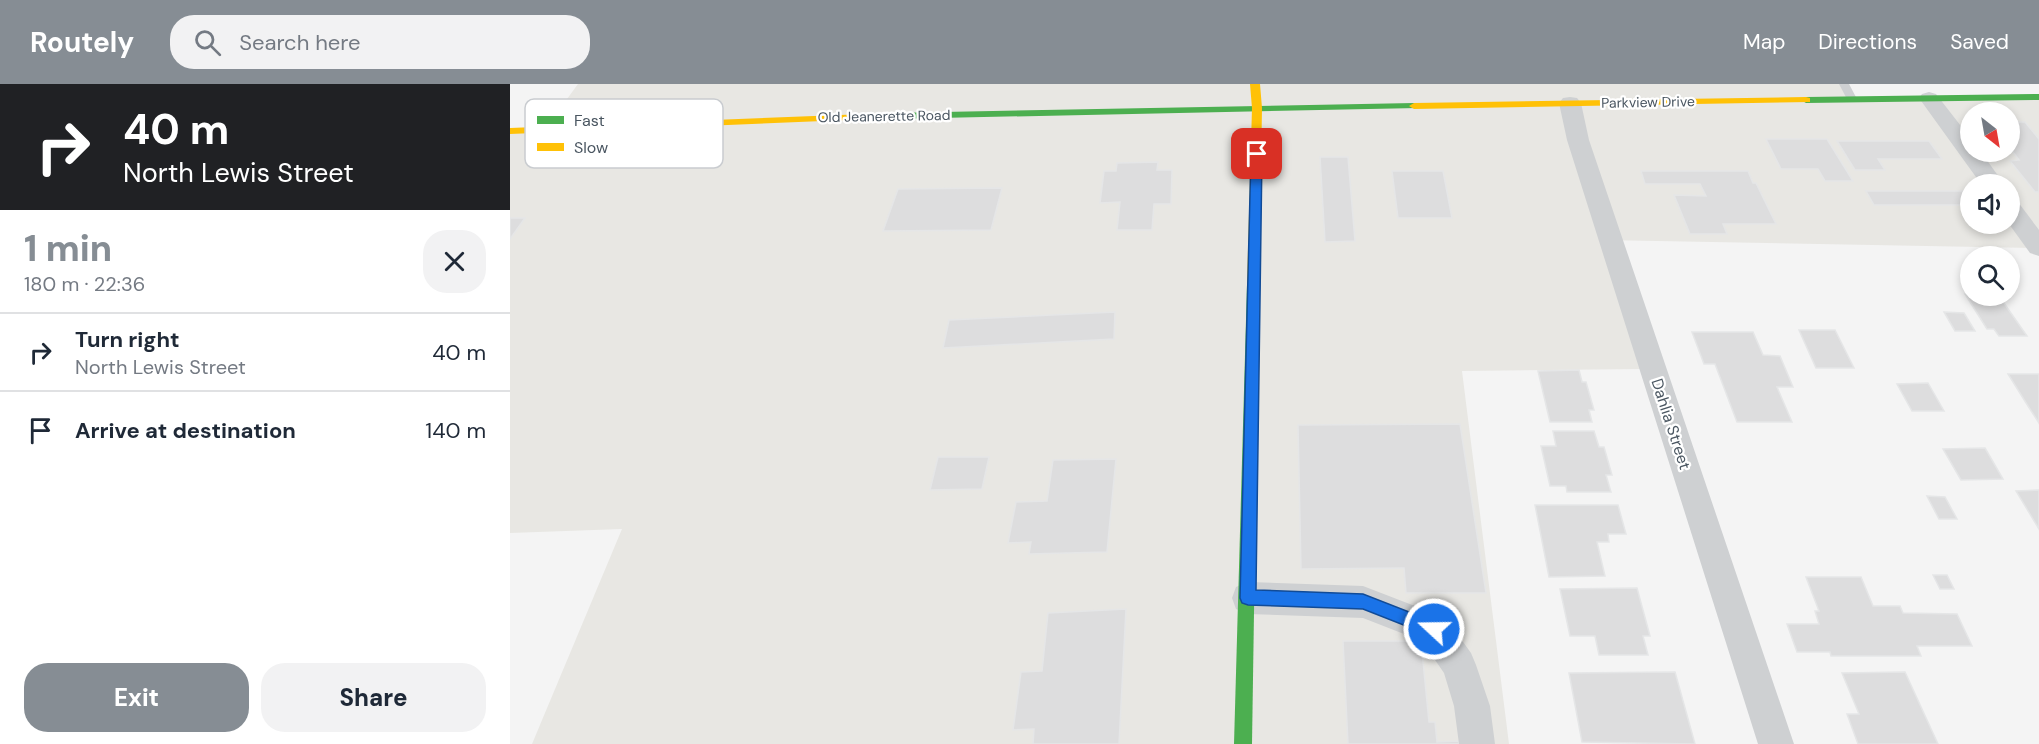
<!DOCTYPE html>
<meta charset="utf-8">
<style>
body{margin:0;font-family:"DM Sans",sans-serif;background:#f2f2f3;color:#1f2937;height:100vh;display:flex;flex-direction:column;font-size:22px;white-space:nowrap}
*{box-sizing:border-box;margin:0}
p{font-size:20px;color:#747a83}
.icon{flex:none;width:33px;height:33px;fill:none;stroke:currentColor;stroke-width:2;stroke-linecap:round;stroke-linejoin:round}
.map{position:relative;flex:1;overflow:hidden}
.panel{display:flex;flex-direction:column;background:#fff;width:510px}
.panel>*{flex:none}
.guide{background:#202124;color:#fff;overflow:hidden}
.needle{width:39px;rotate:149deg}
.fabs{position:absolute;left:1450px;top:18px;display:grid;gap:12px}
.fabs a{display:grid;place-items:center;width:60px;height:60px;border-radius:50%;background:#fff;box-shadow:0 3px 9px #0003;font-size:30px}
.pin{position:absolute;display:grid;place-items:center;width:51px;height:51px;color:#fff;margin:-26px;border-radius:12px;box-shadow:0 3px 9px #0006}
.me{position:absolute;width:66px;margin:-33px;rotate:291deg;stroke-linejoin:round;filter:drop-shadow(0 0 4px #0008)}
.turn{display:flex;align-items:center;gap:21px;height:126px;padding:0 24px;font-size:27px}
.turn .icon{width:78px;height:78px;stroke-width:2.5}
.turn b{display:block;font-size:42px;line-height:51px}
.round{display:grid;place-items:center;flex:none;width:63px;height:63px;border-radius:24px;background:#f2f2f3}
.overview{display:flex;align-items:center;justify-content:space-between;height:102px;padding:0 24px}
h1{font-size:36px;font-weight:800;line-height:45px;color:#868d94}
.primary-button{display:flex;gap:12px;margin-top:auto;padding:12px 24px}
.primary-button a{flex:1;height:69px;border-radius:24px;background:#868d94;color:#fff;font-size:24px;font-weight:800;line-height:69px;text-align:center}
.primary-button a+a{background:#f2f2f3;color:#1f2937}
ul{padding:0;list-style:none}
li{display:flex;align-items:center;gap:18px;height:78px;padding:0 24px;border-top:2px solid #e0e1e3}
li div{flex:1}
li b{display:block;font-size:22px}
li em{font-style:normal}
header{display:flex;align-items:center;gap:36px;box-sizing:border-box;height:84px;padding:0 30px;background:#868d94;color:#fff}
header strong{font-size:28px}
nav{display:flex;gap:33px;margin-inline-start:auto;font-size:21px}
.search{width:420px;height:54px;background:#f2f2f3;display:flex;align-items:center;gap:15px;box-sizing:border-box;padding:0 21px;border-radius:24px;color:#747a83;font-size:22px}
main{display:flex;flex:1;min-height:0}
.map>svg:first-child{display:block}
.commercial{fill:#e8e7e3;fill-rule:evenodd}
.building{fill:#ddddde;stroke:#e5e6e7;stroke-width:1.5}
.lines{fill:none;stroke-linecap:round;stroke-linejoin:round}
.lane{fill:#ced0d2;fill-rule:evenodd}
.street{fill:#ced0d2;fill-rule:evenodd}
.fast{fill:#4caf50;fill-rule:evenodd}
.slow{fill:#ffc107;fill-rule:evenodd}
.route{fill:#1a73e8;stroke:#114b97;stroke-width:1.5}
.labels{text-anchor:middle;dominant-baseline:central;stroke-width:4.5;stroke-linejoin:round;paint-order:stroke}
.far-street-label{font-size:14px;fill:#4a5661;stroke:#fff}
.street-label{font-size:16px;fill:#4a5661;stroke:#fff}
.key{fill:#fff;stroke:#c9ccd0;stroke-width:1.5}
.key-label{font-size:16px;fill:#4a5661}
</style>
<header>
<strong>Routely</strong>
<div class="search"><svg class="icon" aria-label="search" viewBox="0 0 24 24"><circle cx="10" cy="10" r="6"/><path d="M15 15l6 6"/></svg>Search here</div>
<nav><a>Map</a><a>Directions</a><a>Saved</a></nav>
</header>
<main>
<section class="panel">
<div class="guide">
<div class="turn"><svg class="icon" aria-label="right" viewBox="0 0 24 24"><path d="M7 20v-9h11M14 6l5 5-5 5"/></svg><div><b>40 m</b>North Lewis Street</div></div>
</div>
<div class="overview"><div><h1>1 min</h1><p>180 m · 22:36</p></div><a class="round"><svg class="icon" aria-label="close" viewBox="0 0 24 24"><path d="M6 6l12 12M18 6L6 18"/></svg></a></div>
<ul>
<li><svg class="icon" aria-label="right" viewBox="0 0 24 24"><path d="M7 20v-9h11M14 6l5 5-5 5"/></svg><div><b>Turn right</b><p>North Lewis Street</p></div><em>40 m</em></li>
<li><svg class="icon" aria-label="arrive" viewBox="0 0 24 24"><path d="M6 21V4h12l-3 4 3 4H6"/></svg><div><b>Arrive at destination</b></div><em>140 m</em></li>
</ul>
<div class="primary-button"><a>Exit</a><a>Share</a></div>
</section>
<div class="map">
<svg width="1529" height="660" viewBox="0 0 1529 660">
<rect width="100%" height="100%" fill="#f4f4f4"/>
<path class="commercial" d="M 68,0 L 1335,0 L 1342,15 L 1529,12 L 1529,164 L 1092,156 L 1132,285 L 952,287 L 999,660 L 22,660 L 112,445 L 0,449 L 0,46 L 35,45 ZM 1461,28 L 1500,28 L 1500,68 L 1461,68 ZM 1461,100 L 1500,100 L 1500,140 L 1461,140 Z"/>
<g class="building">
<path d="M 1500,38 L 1515,38 L 1529,55 L 1529,108 L 1525,108 L 1500,77 L 1509,76 L 1500,64 Z"/>
<path d="M 1256,55 L 1317,55 L 1343,97 L 1315,97 L 1308,85 L 1271,85 Z"/>
<path d="M 1327,57 L 1419,57 L 1432,75 L 1368,75 L 1375,86 L 1345,86 Z"/>
<path d="M 810,73 L 838,73 L 845,157 L 815,158 Z"/>
<path d="M 648,78 L 647,86 L 662,86 L 661,120 L 644,120 L 642,146 L 607,146 L 610,118 L 590,119 L 594,87 L 606,87 L 607,79 Z"/>
<path d="M 882,87 L 933,87 L 942,134 L 888,134 Z"/>
<path d="M 1131,87 L 1238,87 L 1243,99 L 1246,99 L 1266,140 L 1213,140 L 1217,150 L 1180,150 L 1164,111 L 1196,112 L 1190,100 L 1135,100 Z"/>
<path d="M 492,104 L 481,146 L 373,147 L 388,105 Z"/>
<path d="M 1356,107 L 1455,107 L 1461,115 L 1461,121 L 1364,121 Z"/>
<path d="M 0,134 L 15,134 L 0,155 Z"/>
<path d="M 1455,210 L 1489,212 L 1517,252 L 1489,252 L 1484,245 L 1477,245 Z"/>
<path d="M 605,228 L 604,255 L 433,264 L 439,236 Z"/>
<path d="M 1434,228 L 1454,229 L 1465,247 L 1445,247 Z"/>
<path d="M 1289,246 L 1325,246 L 1344,284 L 1306,284 Z"/>
<path d="M 1182,248 L 1243,248 L 1253,271 L 1270,272 L 1283,303 L 1267,303 L 1282,338 L 1227,338 L 1205,280 L 1194,280 Z"/>
<path d="M 1069,286 L 1072,298 L 1076,298 L 1084,326 L 1079,326 L 1082,338 L 1040,338 L 1028,287 Z"/>
<path d="M 1498,290 L 1529,290 L 1529,339 L 1518,322 Z"/>
<path d="M 1418,299 L 1434,327 L 1402,327 L 1387,300 Z"/>
<path d="M 950,340 L 976,509 L 896,509 L 894,484 L 791,485 L 788,341 Z"/>
<path d="M 1043,347 L 1084,347 L 1089,363 L 1094,363 L 1102,391 L 1096,391 L 1101,408 L 1057,408 L 1056,402 L 1040,402 L 1031,362 L 1046,362 Z"/>
<path d="M 1475,364 L 1493,395 L 1451,396 L 1433,365 Z"/>
<path d="M 428,373 L 479,373 L 472,405 L 420,406 Z"/>
<path d="M 606,375 L 597,468 L 519,470 L 521,458 L 498,459 L 506,418 L 537,417 L 543,376 Z"/>
<path d="M 1529,406 L 1529,445 L 1506,407 Z"/>
<path d="M 1417,412 L 1435,413 L 1447,435 L 1429,435 Z"/>
<path d="M 1025,421 L 1108,421 L 1116,450 L 1098,450 L 1099,458 L 1087,458 L 1095,492 L 1039,493 Z"/>
<path d="M 1423,491 L 1437,491 L 1444,505 L 1430,505 Z"/>
<path d="M 1296,493 L 1351,493 L 1363,522 L 1390,522 L 1393,529 L 1447,530 L 1462,562 L 1407,562 L 1411,572 L 1321,572 L 1320,568 L 1287,568 L 1277,540 L 1309,540 L 1305,527 L 1309,527 Z"/>
<path d="M 1127,504 L 1140,552 L 1133,552 L 1138,571 L 1089,571 L 1085,552 L 1060,552 L 1050,505 Z"/>
<path d="M 616,525 L 609,660 L 523,660 L 524,645 L 503,646 L 511,588 L 532,587 L 538,529 Z"/>
<path d="M 833,557 L 911,557 L 919,638 L 925,638 L 927,658 L 949,657 L 949,660 L 838,660 Z"/>
<path d="M 1165,588 L 1185,660 L 1072,658 L 1059,589 Z"/>
<path d="M 1395,588 L 1428,660 L 1348,660 L 1337,630 L 1349,630 L 1332,589 Z"/>
</g>
<g class="lines">
<path class="lane" d="M 1329,0 L 1339,0 L 1347,15 L 1346,17 L 1338,17 Z"/>
<g class="street">
<path d="M 1419,8 L 1426,10 L 1461,55 L 1461,68 L 1471,68 L 1494,100 L 1471,100 L 1409,14 L 1412,10 Z"/>
<path d="M 1060,13 L 1067,14 L 1071,19 L 1079,56 L 1284,660 L 1248,660 L 1057,56 L 1049,19 L 1053,14 Z"/>
<path d="M 1500,116 L 1508,118 L 1529,146 L 1529,172 L 1520,169 L 1499,140 Z"/>
<path d="M 738,498 L 853,502 L 936,534 L 961,569 L 966,581 L 980,622 L 985,660 L 949,660 L 944,622 L 934,589 L 912,557 L 853,534 L 738,530 L 726,525 L 722,514 L 726,503 Z"/>
</g>
<g class="fast">
<path d="M 1529,10 L 1529,16 L 1296,19 L 1291,16 L 1296,13 Z"/>
<path d="M 904,19 L 909,22 L 908,24 L 382,35 L 377,32 L 382,29 Z"/>
<path d="M 743,196 L 749,200 L 742,660 L 724,660 L 737,200 Z"/>
</g>
<g class="slow">
<path d="M 740,0 L 750,0 L 752,24 L 749,200 L 743,204 L 737,200 L 742,24 Z"/>
<path d="M 1296,13 L 1300,14 L 1300,18 L 904,25 L 899,22 L 904,19 Z"/>
<path d="M 382,29 L 386,30 L 386,34 L 0,50 L 0,44 Z"/>
</g>
</g>
<path class="route" d="M 747,67 L 752,70 L 746,506 L 853,510 L 930,540 L 932,545 L 930,551 L 924,553 L 853,525 L 738,521 L 732,519 L 730,514 L 741,70 Z"/>
<g class="labels">
<g class="far-street-label">
<text transform="translate(1138 18) rotate(-1)">Parkview Drive</text>
<text transform="translate(374 32) rotate(-1)">Old Jeanerette Road</text>
</g>
<g class="street-label">
<text transform="translate(1161 340) rotate(72)">Dahlia Street</text>
</g>
</g>
<rect x="15" y="15" width="198" height="69" rx="9" class="key"/>
<rect x="27" y="32" width="27" height="8" fill="#4caf50"/>
<rect x="27" y="59" width="27" height="8" fill="#ffc107"/>
<g class="key-label">
<text x="64" y="42">Fast</text>
<text x="64" y="69">Slow</text>
</g>
</svg>
<div class="fabs">
<a><svg class="needle" viewBox="-14 -14 28 28"><path d="M0-13l5 13h-10z" fill="#e53935"/><path d="M0 13l5-13h-10z" fill="#747a83"/></svg></a>
<a><svg class="icon" aria-label="sound" viewBox="0 0 24 24"><path d="M4 9h4l5-4v14l-5-4H4zM17 9q2 3 0 6"/></svg></a>
<a><svg class="icon" aria-label="search" viewBox="0 0 24 24"><circle cx="10" cy="10" r="6"/><path d="M15 15l6 6"/></svg></a>
</div>
<div class="pin" style="left:747px;top:70px;background:#d93025"><svg class="icon" aria-label="arrive" viewBox="0 0 24 24"><path d="M6 21V4h12l-3 4 3 4H6"/></svg></div>
<svg class="me" style="left:924px;top:545px" viewBox="-20 -20 40 40"><circle r="17" fill="#1a73e8" stroke="#fff" stroke-width="3"/><path d="M0-11L8 9 0 5-8 9z" fill="#fff"/></svg>
</div>
</main>
